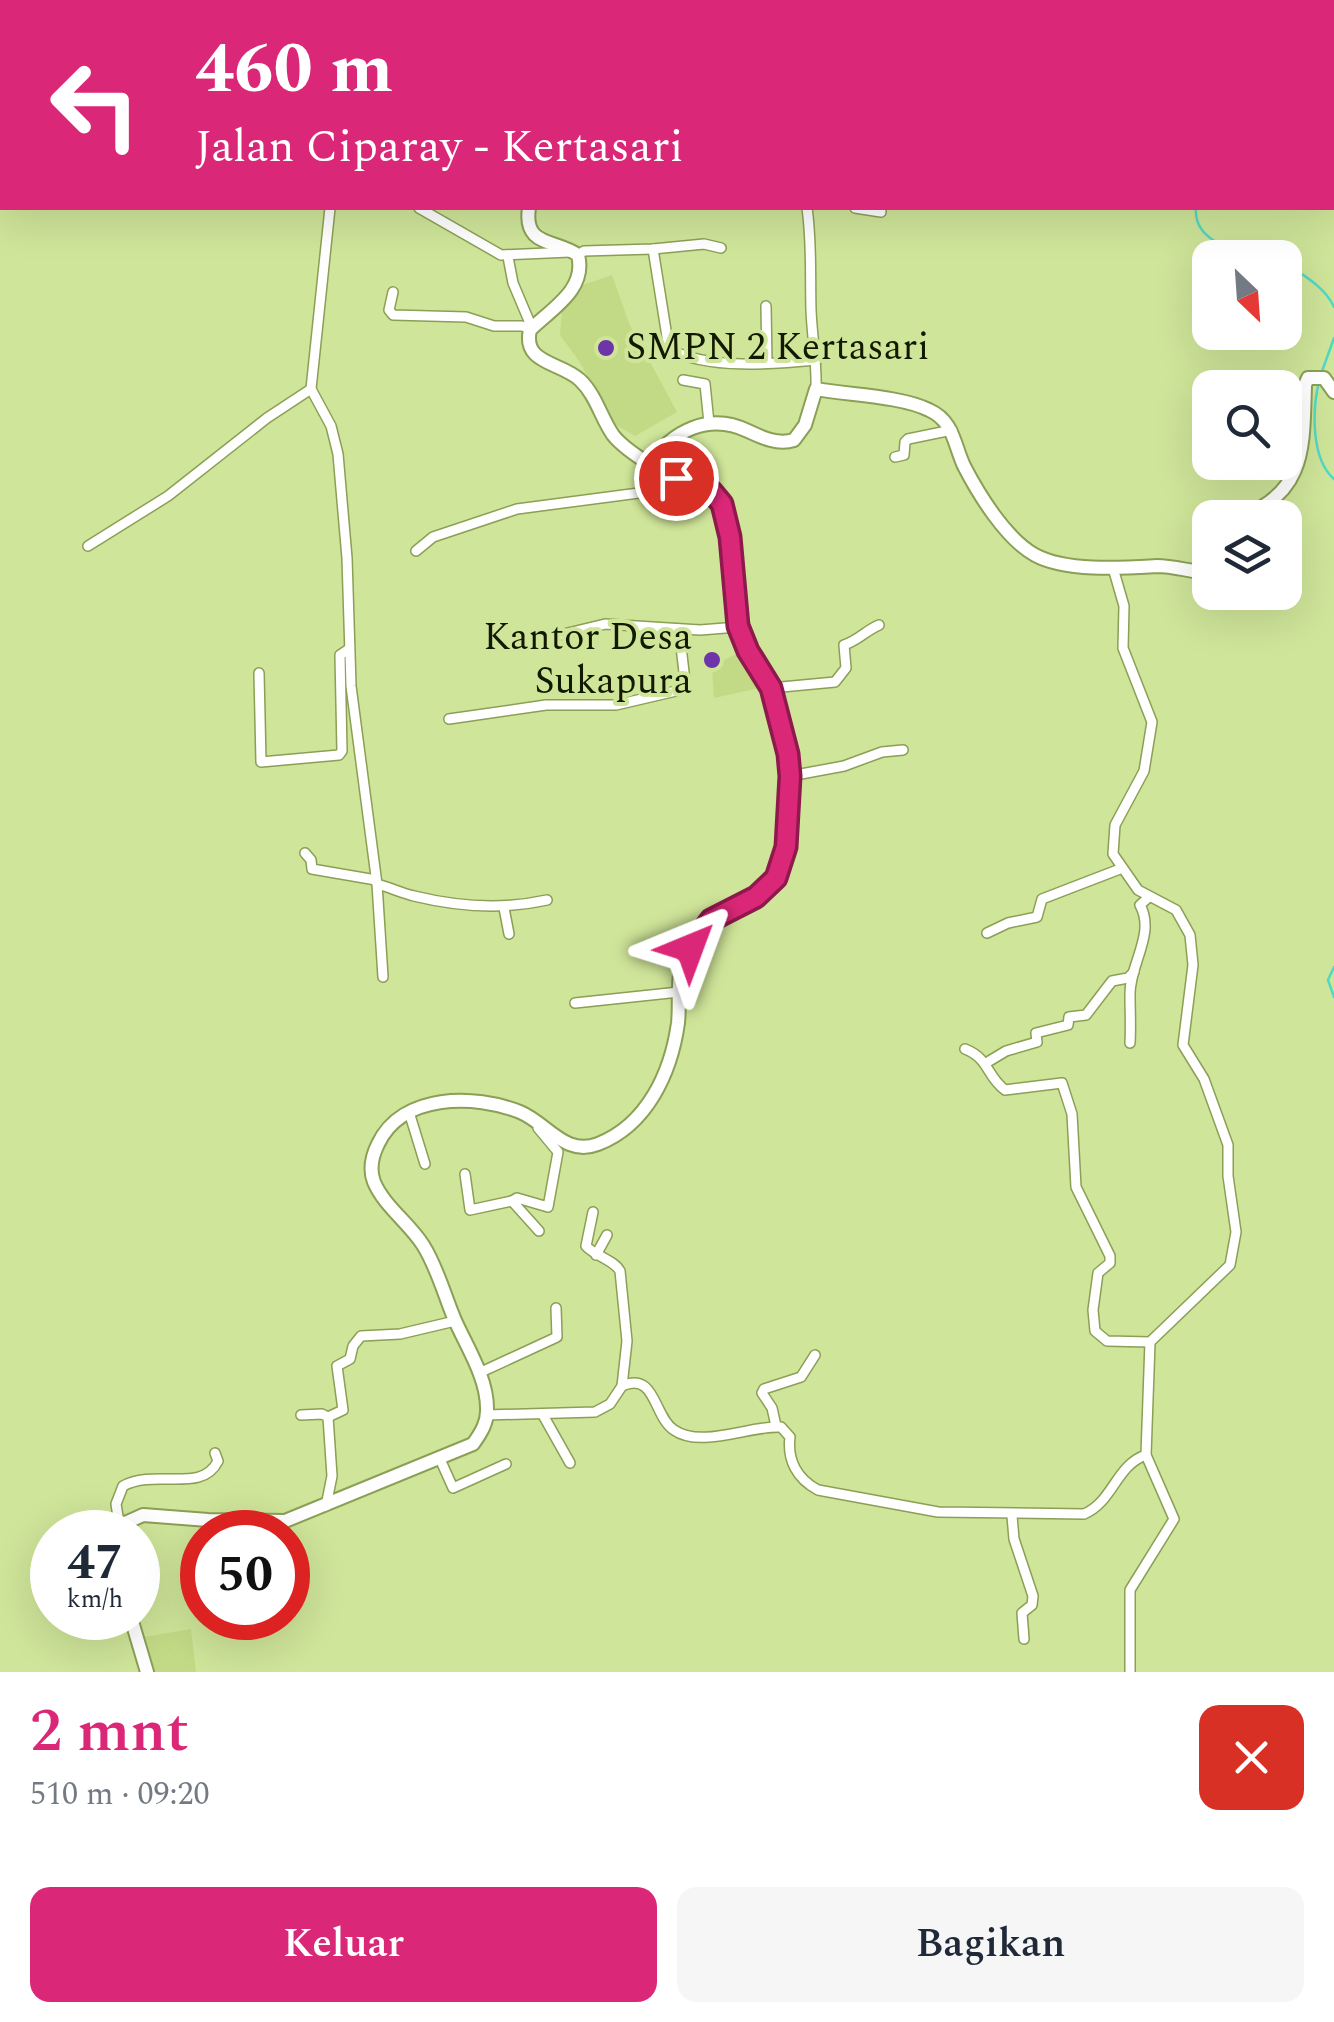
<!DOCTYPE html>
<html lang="id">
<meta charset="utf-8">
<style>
body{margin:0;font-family:Spectral,serif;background:#f6f6f7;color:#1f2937;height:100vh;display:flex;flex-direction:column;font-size:38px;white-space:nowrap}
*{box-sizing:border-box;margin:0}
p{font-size:32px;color:#747a83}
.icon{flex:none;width:55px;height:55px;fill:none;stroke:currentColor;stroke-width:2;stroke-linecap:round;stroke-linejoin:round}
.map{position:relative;height:1672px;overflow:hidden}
.sheet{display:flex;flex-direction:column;background:#fff;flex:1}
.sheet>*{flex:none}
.hud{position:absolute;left:0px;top:0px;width:1335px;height:210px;box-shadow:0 10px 40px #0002;background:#db2777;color:#fff;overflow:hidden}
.needle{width:65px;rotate:155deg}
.tools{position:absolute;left:1192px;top:240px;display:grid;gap:20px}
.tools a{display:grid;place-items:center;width:110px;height:110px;border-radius:20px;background:#fff;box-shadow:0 10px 40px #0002;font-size:50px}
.speed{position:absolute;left:30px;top:1510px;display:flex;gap:20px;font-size:50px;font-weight:700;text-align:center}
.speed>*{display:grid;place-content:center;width:130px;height:130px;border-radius:50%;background:#fff;box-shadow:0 10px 40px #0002;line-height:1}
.speed small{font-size:25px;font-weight:400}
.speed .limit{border:15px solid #d22;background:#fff;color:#111}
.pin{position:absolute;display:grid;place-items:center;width:85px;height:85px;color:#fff;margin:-42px;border:5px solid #fff;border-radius:50%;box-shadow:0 2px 10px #0007}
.me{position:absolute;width:110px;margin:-55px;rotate:44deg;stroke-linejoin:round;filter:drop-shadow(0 0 8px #0008)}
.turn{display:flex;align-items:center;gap:35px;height:210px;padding:0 30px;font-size:45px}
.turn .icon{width:130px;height:130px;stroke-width:2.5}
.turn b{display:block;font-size:70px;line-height:85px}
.round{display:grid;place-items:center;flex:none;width:105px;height:105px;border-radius:20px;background:#f6f6f7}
.head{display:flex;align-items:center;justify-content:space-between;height:170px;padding:0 30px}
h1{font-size:60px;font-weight:600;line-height:75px;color:#db2777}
.primary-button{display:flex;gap:20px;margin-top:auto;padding:20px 30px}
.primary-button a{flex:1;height:115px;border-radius:20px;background:#db2777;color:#fff;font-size:40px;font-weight:600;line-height:115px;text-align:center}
.primary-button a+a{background:#f6f6f7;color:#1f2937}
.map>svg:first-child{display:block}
.built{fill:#c2da86}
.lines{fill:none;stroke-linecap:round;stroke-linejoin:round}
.stream{stroke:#51d8c4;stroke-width:2.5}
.street-casing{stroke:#8b9f56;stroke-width:12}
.secondary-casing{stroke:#8b9f56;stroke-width:16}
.street{stroke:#fff;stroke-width:9}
.secondary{stroke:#fff;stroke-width:12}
.route-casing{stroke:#8e194d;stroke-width:25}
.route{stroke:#db2777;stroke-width:18}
.poi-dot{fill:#6e35ab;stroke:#cfe599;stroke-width:4}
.labels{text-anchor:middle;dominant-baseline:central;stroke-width:8;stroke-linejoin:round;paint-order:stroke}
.poi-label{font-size:38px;fill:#121900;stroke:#cfe599;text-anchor:start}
</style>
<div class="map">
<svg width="1334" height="1672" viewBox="0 0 1334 1672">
<rect width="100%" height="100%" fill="#cfe599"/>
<g class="built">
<path d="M 612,275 L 629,323 L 677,412 L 635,436 L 616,425 L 608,415 L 579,361 L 560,335 L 562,311 L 580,286 Z"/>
<path d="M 742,651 L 764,687 L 714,698 L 712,666 Z"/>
<path d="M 191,1629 L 196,1672 L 155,1672 L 144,1637 Z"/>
</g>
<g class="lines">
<g class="stream">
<path d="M 1265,2 L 1268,0"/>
<path d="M 1332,81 L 1334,80"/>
<path d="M 1196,208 C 1193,243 1238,251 1264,258"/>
<path d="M 1285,263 C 1303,275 1325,287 1334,307"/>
<path d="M 1321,374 L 1334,338"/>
<path d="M 1319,382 C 1312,410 1311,459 1334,479"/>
<path d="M 1334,967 L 1328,980 L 1334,997"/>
</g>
<defs>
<g id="street">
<path d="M 320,0 L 320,2"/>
<path d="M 757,0 L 759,2"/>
<path d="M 846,0 L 854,2"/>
<path d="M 642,2 L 644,0"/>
<path d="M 794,2 L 795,0"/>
<path d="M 864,2 L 895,0"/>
<path d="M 330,208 L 311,389 L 331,426 L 338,454 L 347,558 L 351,686 L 377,884 C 389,887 401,893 414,896 C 459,907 502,910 547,900"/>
<path d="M 419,208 L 501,255 L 570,252"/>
<path d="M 807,208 C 812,242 810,276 811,310 C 812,337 817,362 816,389"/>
<path d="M 855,208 L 881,212"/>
<path d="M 653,249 L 669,349 C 708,370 774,364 817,360"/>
<path d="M 578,255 L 584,251 L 653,249 L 704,244 L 721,248"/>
<path d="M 508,257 L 513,283 L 532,328"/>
<path d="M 393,292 L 389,310 L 393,315 L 466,317 L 494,326 L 522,326 L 531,329"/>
<path d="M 766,306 L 767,363"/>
<path d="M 683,380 L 705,384 L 709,423"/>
<path d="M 895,457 L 904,455 L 905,442 L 908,439 L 952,430"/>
<path d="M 88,546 L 168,496 L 267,418 L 311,389"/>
<path d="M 416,551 L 433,537 L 517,509 L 654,491 L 668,474"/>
<path d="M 1113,568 L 1124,606 L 1123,648 L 1152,722 L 1144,771 L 1115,825 L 1113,854 L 1138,890 L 1176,910 L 1190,935 L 1193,965 L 1183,1045 L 1204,1079 L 1228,1145 L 1228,1176 L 1236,1232 L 1230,1265 L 1150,1342 L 1146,1455 L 1174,1519 L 1130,1590 L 1130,1672"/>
<path d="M 551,637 L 605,624 L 700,630 L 738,627"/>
<path d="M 259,673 L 261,762 L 339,755 L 342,751 L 340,655 L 349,649"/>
<path d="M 771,688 L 835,682 L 846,668 L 844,645 C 859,640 865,631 879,625"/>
<path d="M 449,719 L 546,705 L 616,705 L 676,691 L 684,687 L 685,681 L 679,629"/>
<path d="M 790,776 L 844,766 L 882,752 L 903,750"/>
<path d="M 305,853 L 311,860 L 312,869 L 376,880"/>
<path d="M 377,884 L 383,977"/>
<path d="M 504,908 L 509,934"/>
<path d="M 987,933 L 1008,923 L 1037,917 L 1042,899 L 1120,869"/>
<path d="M 575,1003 L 679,992"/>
<path d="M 1130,1043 C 1131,1027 1130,1011 1130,995 C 1129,965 1156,934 1140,905 L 1149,897"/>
<path d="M 965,1049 C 990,1059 986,1076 1005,1090 L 1062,1083 L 1072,1114 L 1076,1187 L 1110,1256 L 1110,1263 L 1098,1273 L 1093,1310 L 1095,1331 L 1107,1341 L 1150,1342"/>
<path d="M 986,1063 L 1006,1051 L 1037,1042 L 1036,1033 L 1068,1025 L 1069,1017 L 1086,1015 L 1112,981 L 1128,978 L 1134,972"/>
<path d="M 409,1112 L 425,1164"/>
<path d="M 538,1128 L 558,1152 L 548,1207 L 517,1198 L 512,1201 L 539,1231"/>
<path d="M 465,1174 L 470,1210 L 512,1201"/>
<path d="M 593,1212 L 586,1246 C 595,1256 614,1260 620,1271 L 627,1341 L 622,1386"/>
<path d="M 596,1255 L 607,1235"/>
<path d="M 479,1373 L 557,1337 L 556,1308"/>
<path d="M 301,1415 L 322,1414 L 328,1417 L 332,1476 L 326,1506"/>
<path d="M 487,1415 L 595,1412 L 610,1404 L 622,1386 C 656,1371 653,1416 674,1430 C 701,1449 751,1425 781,1427 L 790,1437 C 787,1460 797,1479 818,1490 L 938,1512 L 1084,1514 C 1113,1502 1116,1465 1146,1455"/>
<path d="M 543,1415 L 570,1463"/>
<path d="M 328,1417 L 343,1410 L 337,1366 L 350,1359 L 353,1346 L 361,1336 L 400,1334 L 455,1321"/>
<path d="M 776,1426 L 772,1408 L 762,1393 L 764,1389 L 801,1377 L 815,1355"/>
<path d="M 440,1459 L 453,1488 L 506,1464"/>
<path d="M 1012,1516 L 1014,1539 L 1033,1596 L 1032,1605 L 1022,1613 L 1024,1639"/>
<path d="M 120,1529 L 116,1504 L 123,1486 C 156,1468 202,1494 218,1461 L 215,1453"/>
</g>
<g id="secondary">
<path d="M 443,0 L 445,2"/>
<path d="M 650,464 C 672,431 709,412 748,431 C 763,438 778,445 794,440 L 805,425 L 816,389 C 848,395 901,396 929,410 C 954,421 954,445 964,466 C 979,495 1006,539 1035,555 C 1066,572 1123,568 1157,566 C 1174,566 1192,572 1210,573"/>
<path d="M 1237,518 C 1307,495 1303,446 1305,385 L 1308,378 L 1324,378 L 1334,392"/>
<path d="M 119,1532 L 123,1524 L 143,1515 L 208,1520 L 285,1521 L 473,1444 C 481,1433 488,1422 487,1408 C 487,1377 466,1346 454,1318 C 444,1294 437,1267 423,1245 C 409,1223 384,1206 374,1182 C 369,1169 372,1156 378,1144 C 402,1093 475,1094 520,1112 C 547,1123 565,1157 598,1144 C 647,1125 671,1073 678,1023 C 680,1005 677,986 681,968 C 695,905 749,918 776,878 C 790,857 786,831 786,808 C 786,797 789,786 790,776 C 790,748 782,715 772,690 C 762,668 744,651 738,627 C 731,593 735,557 728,524 C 720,484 686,487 657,469 C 644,461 622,447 613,435 C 601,418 596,395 580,380 C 561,362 522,364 530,330 C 551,309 587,290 578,255 C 555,239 523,247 529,208"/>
<path d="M 131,1618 L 147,1672"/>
</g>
</defs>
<use href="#street" class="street-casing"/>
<use href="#secondary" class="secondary-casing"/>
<use href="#street" class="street"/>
<use href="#secondary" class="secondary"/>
</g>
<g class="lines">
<defs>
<path id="route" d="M 676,478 L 712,492 L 722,504 L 730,537 L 738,626 L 748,651 L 771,688 L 788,754 L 790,776 L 786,847 L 776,878 L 756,897 L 711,920 L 690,948"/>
</defs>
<use href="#route" class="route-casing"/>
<use href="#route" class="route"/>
</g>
<g class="poi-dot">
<circle cx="606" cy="348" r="10"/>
<circle cx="712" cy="660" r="10"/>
</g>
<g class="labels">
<g class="poi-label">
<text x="626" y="348">SMPN 2 Kertasari</text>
<text x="692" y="638" text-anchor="end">Kantor Desa<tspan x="692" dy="44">Sukapura</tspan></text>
</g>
</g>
</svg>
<div class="tools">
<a><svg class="needle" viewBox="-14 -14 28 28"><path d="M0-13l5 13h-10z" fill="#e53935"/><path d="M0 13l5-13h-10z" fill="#747a83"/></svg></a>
<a><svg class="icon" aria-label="search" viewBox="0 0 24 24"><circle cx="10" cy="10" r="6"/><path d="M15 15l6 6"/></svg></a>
<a><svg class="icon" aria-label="layers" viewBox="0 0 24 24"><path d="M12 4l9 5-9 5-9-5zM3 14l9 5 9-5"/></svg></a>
</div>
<div class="speed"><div>47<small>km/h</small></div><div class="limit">50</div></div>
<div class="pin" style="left:676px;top:478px;background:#d93025"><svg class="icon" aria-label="arrive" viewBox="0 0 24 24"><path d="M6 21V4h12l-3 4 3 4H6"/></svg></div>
<svg class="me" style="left:690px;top:948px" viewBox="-20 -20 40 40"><path d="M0-17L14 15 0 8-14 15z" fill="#db2777" stroke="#fff" stroke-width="4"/></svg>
<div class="hud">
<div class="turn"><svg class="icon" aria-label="left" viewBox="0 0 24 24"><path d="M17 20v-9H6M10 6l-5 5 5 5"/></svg><div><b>460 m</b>Jalan Ciparay - Kertasari</div></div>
</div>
</div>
<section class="sheet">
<div class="head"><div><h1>2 mnt</h1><p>510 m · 09:20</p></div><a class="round" style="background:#d93025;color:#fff"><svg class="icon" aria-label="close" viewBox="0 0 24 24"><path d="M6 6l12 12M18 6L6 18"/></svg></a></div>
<div class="primary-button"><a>Keluar</a><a>Bagikan</a></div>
</section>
